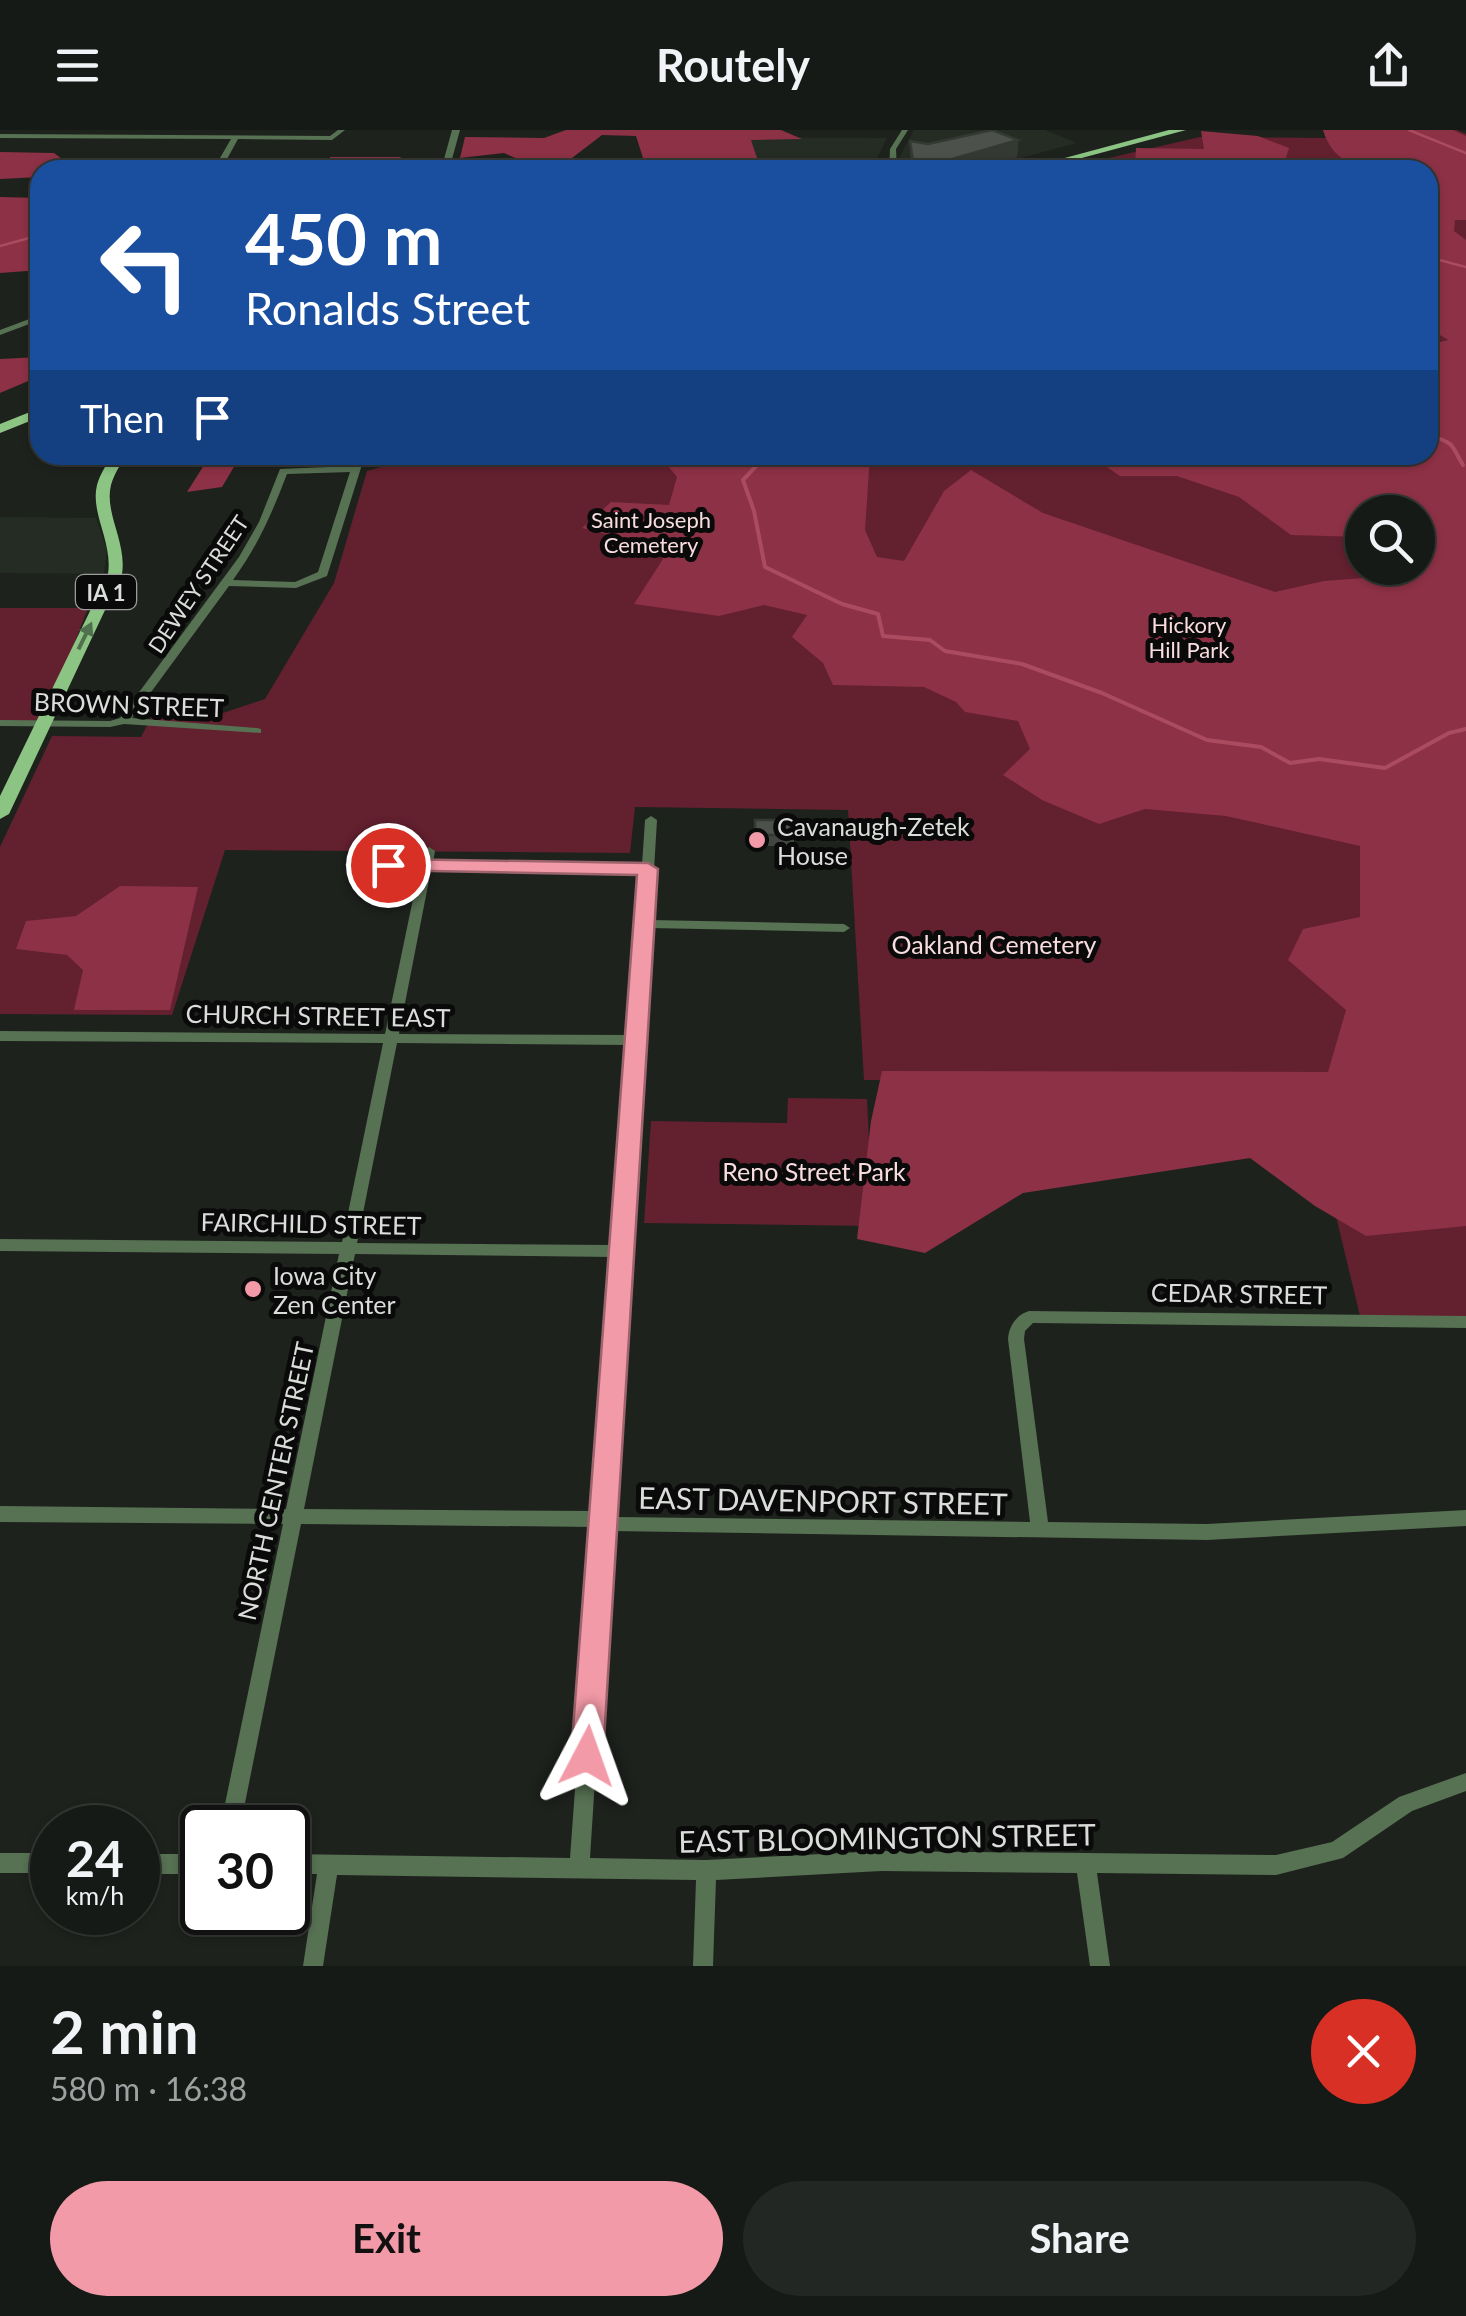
<!DOCTYPE html>
<meta charset="utf-8">
<style>
body{margin:0;font-family:Lato,sans-serif;background:#232723;color:#f1f3f6;height:100vh;display:flex;flex-direction:column;font-size:38px;white-space:nowrap}
*{box-sizing:border-box;margin:0}
p{font-size:32px;color:#9ea1a1}
.icon{flex:none;width:55px;height:55px;fill:none;stroke:currentColor;stroke-width:2;stroke-linecap:round;stroke-linejoin:round}
.map{position:relative;height:1836px;overflow:hidden}
.drawer{display:flex;flex-direction:column;background:#161a16;flex:1}
.drawer>*{flex:none}
.banner{position:absolute;left:30px;top:30px;width:1408px;height:305px;border-radius:30px;box-shadow:0 2px 8px #0004,0 0 0 2px #353835;background:#1a4fa0;color:#fff;overflow:hidden}
.controls{position:absolute;left:1345px;top:365px;display:grid;gap:20px}
.controls a{display:grid;place-items:center;width:90px;height:90px;border-radius:50%;background:#161a16;box-shadow:0 2px 8px #0004,0 0 0 2px #353835;font-size:50px}
.speed{position:absolute;left:30px;top:1675px;display:flex;gap:20px;font-size:50px;font-weight:700;text-align:center}
.speed>*{display:grid;place-content:center;width:130px;height:130px;border-radius:50%;background:#161a16;box-shadow:0 2px 8px #0004,0 0 0 2px #353835;line-height:1}
.speed small{font-size:25px;font-weight:400}
.speed .limit{border:5px solid #111;border-radius:15px;background:#fff;color:#111}
.pin{position:absolute;display:grid;place-items:center;width:85px;height:85px;color:#fff;margin:-42px;border:5px solid #fff;border-radius:50%;box-shadow:0 2px 10px #0007}
.me{position:absolute;width:110px;margin:-55px;rotate:4deg;stroke-linejoin:round;filter:drop-shadow(0 0 8px #0008)}
.turn{display:flex;align-items:center;gap:35px;height:210px;padding:0 50px;font-size:45px}
.turn .icon{width:130px;height:130px;stroke-width:2.5}
.turn b{display:block;font-size:70px;line-height:85px}
.then{display:flex;align-items:center;height:95px;padding:0 50px;background:#0003;gap:20px;font-size:38px}
.round{display:grid;place-items:center;flex:none;width:105px;height:105px;border-radius:52px;background:#232723}
.headline{display:flex;align-items:center;justify-content:space-between;height:170px;padding:0 50px}
h1{font-size:60px;font-weight:700;line-height:75px}
.action{display:flex;gap:20px;margin-top:auto;padding:20px 50px}
.action a{flex:1;height:115px;border-radius:60px;background:#f39aa8;color:#111;font-size:40px;font-weight:700;line-height:115px;text-align:center}
.action a+a{background:#232723;color:#f1f3f6}
header{display:flex;justify-content:space-between;align-items:center;height:130px;padding:0 50px;background:#161a16;font-size:45px;font-weight:700}
.map>svg:first-child{display:block}
.built{fill:#242c23}
.green{fill:#63202f;fill-rule:evenodd}
.forest{fill:#8d3146}
.lines{fill:none;stroke-linecap:round;stroke-linejoin:round}
.stream-far1{stroke:#ab4b5f;stroke-width:2.5}
.stream{stroke:#ab4b5f;stroke-width:4}
.minor{fill:#577153;fill-rule:evenodd}
.tertiary{fill:#577153;fill-rule:evenodd}
.primary{fill:#8cc484;fill-rule:evenodd}
.wall{fill:#414640}
.shaded-wall{fill:#353934}
.building{fill:#4c514b;stroke:#353934;stroke-width:2.5}
.oneway{fill:#51704d}
.route{fill:#f39aa8;stroke:#9e646d;stroke-width:2.5}
.poi-dot{fill:#f39aa8;stroke:#090a09;stroke-width:4}
.labels{text-anchor:middle;dominant-baseline:central;stroke-width:10;stroke-linejoin:round;paint-order:stroke}
.far-park-label{font-size:22px;fill:#f8dcdf;stroke:#090a09}
.far-street-label{font-size:22px;fill:#daddda;stroke:#090a09}
.shield{fill:#090a09;stroke:#9b9e9b;stroke-width:2.5}
.shield-label{font-size:22px;font-weight:bold;fill:#daddda}
.street-label{font-size:25px;fill:#daddda;stroke:#090a09}
.poi-label{font-size:25px;fill:#daddda;stroke:#090a09;text-anchor:start}
.park-label{font-size:25px;fill:#f8dcdf;stroke:#090a09}
.near-street-label{font-size:30px;fill:#daddda;stroke:#090a09}
</style>
<header><svg class="icon" aria-label="menu" viewBox="0 0 24 24"><path d="M4 6h16M4 12h16M4 18h16"/></svg>Routely<svg class="icon" aria-label="share" viewBox="0 0 24 24"><path d="M12 15V3M7 8l5-5 5 5M5 13v7h14v-7"/></svg></header>
<div class="map">
<svg width="1466" height="1836" viewBox="0 0 1466 1836">
<rect width="100%" height="100%" fill="#1e221d"/>
<g class="built">
<path d="M 914,0 L 1045,0 L 1077,13 L 975,40 L 901,40 L 900,26 Z"/>
<path d="M 692,7 L 887,8 L 878,26 L 879,40 L 691,40 Z"/>
<path d="M 0,387 L 96,388 L 107,420 L 104,444 L 0,443 Z"/>
</g>
<g class="green">
<path d="M 1323,0 L 1457,0 L 1466,4 L 1466,202 L 1430,199 L 1448,210 L 1428,215 L 1428,40 L 1057,40 L 1200,7 L 1327,8 Z"/>
<path d="M 1466,293 L 1466,1192 L 1361,1190 L 1303,949 L 864,950 L 848,680 L 635,677 L 630,723 L 225,720 L 172,885 L 0,884 L 0,717 L 52,606 L 141,607 L 151,588 L 205,589 L 265,569 L 334,453 L 367,341 L 424,325 L 1428,325 ZM 1362,382 L 1418,382 L 1418,438 L 1362,438 Z"/>
<path d="M 0,478 L 88,478 L 43,594 L 0,592 Z"/>
<path d="M 788,968 L 867,969 L 873,1096 L 644,1093 L 651,991 L 787,993 Z"/>
</g>
<g class="forest">
<path d="M 566,0 L 781,0 L 802,9 L 751,10 L 761,40 L 638,40 L 643,28 L 636,6 L 602,5 L 572,28 L 535,40 L 510,40 L 522,31 L 504,23 L 460,28 L 465,7 L 544,8 Z"/>
<path d="M 1323,0 L 1453,0 L 1466,6 L 1466,90 L 1455,90 L 1454,101 L 1466,110 L 1466,1096 L 1366,1106 L 1315,1076 L 1250,1028 L 1023,1063 L 925,1123 L 857,1109 L 871,991 L 882,941 L 1328,942 L 1346,880 L 1288,830 L 1303,799 L 1360,787 L 1360,716 L 1226,686 L 1145,679 L 1099,694 L 1042,670 L 1003,645 L 1030,619 L 1018,591 L 965,582 L 956,572 L 924,557 L 833,555 L 823,533 L 792,507 L 807,485 L 764,475 L 719,486 L 634,474 L 663,429 L 642,413 L 582,398 L 611,372 L 669,375 L 677,347 L 659,325 L 870,325 L 865,400 L 877,427 L 904,431 L 944,361 L 971,340 L 1043,383 L 1275,462 L 1324,451 L 1405,445 L 1407,438 L 1418,438 L 1418,382 L 1362,382 L 1362,407 L 1291,405 L 1239,367 L 1177,346 L 1120,346 L 1098,331 L 1099,325 L 1428,325 L 1428,215 L 1448,210 L 1428,198 L 1428,40 C 1387,40 1337,48 1323,0 Z"/>
<path d="M 1201,1 L 1258,6 L 1289,18 L 1284,34 L 1308,40 L 1051,40 L 1068,34 L 1135,37 L 1136,18 L 1204,19 Z"/>
<path d="M 0,22 L 54,23 L 66,32 L 110,35 L 100,40 L 40,40 L 40,47 L 0,49 Z"/>
<path d="M 330,27 L 399,27 L 411,31 L 383,40 L 328,40 Z"/>
<path d="M 0,67 L 40,68 L 40,140 L 0,143 Z"/>
<path d="M 40,227 L 40,246 L 0,263 L 0,229 Z"/>
<path d="M 176,325 L 241,325 L 222,357 L 187,362 L 206,332 Z"/>
<path d="M 120,756 L 198,757 L 170,880 L 74,880 L 83,840 L 67,825 L 16,819 L 26,791 L 76,786 Z"/>
</g>
<g class="lines">
<g class="stream-far1">
<path d="M 1409,0 L 1466,23"/>
<path d="M 0,116 L 40,105"/>
<path d="M 1428,127 L 1466,137"/>
</g>
<g class="stream">
<path d="M 1428,304 C 1459,316 1449,313 1463,335"/>
<path d="M 759,325 L 763,329 L 743,350 L 754,381 L 765,437 L 842,474 L 878,484 L 883,506 L 930,510 L 945,521 L 1022,534 L 1102,563 L 1207,610 L 1261,617 L 1290,633 L 1319,629 L 1385,638 L 1449,603 L 1466,599"/>
</g>
<g class="minor">
<path d="M 338,0 L 345,0 L 332,10 L 238,9 L 221,40 L 213,40 L 231,9 L 0,8 L 0,4 L 330,6 Z"/>
<path d="M 902,0 L 908,0 L 896,19 L 897,40 L 889,40 L 890,19 Z"/>
<path d="M 40,185 L 40,190 L 0,205 L 0,200 Z"/>
<path d="M 355,325 L 365,325 L 327,446 L 296,458 L 229,456 L 132,588 L 257,598 L 261,599 L 261,603 L 124,594 L 110,597 L 0,596 L 0,590 L 110,591 L 120,588 L 239,427 L 259,392 L 280,339 L 352,336 ZM 350,342 L 318,442 L 295,452 L 233,450 C 258,416 272,383 287,344 Z"/>
<path d="M 651,686 L 657,690 L 651,790 L 844,794 L 850,798 L 844,802 L 650,798 L 612,1385 L 617,1387 L 1030,1392 L 1008,1209 C 1009,1196 1016,1185 1029,1181 L 1466,1186 L 1466,1198 L 1033,1193 L 1025,1201 L 1024,1209 L 1048,1392 L 1207,1394 L 1466,1380 L 1466,1396 L 1207,1410 L 611,1401 L 590,1728 L 706,1730 L 881,1721 L 1276,1725 L 1332,1712 L 1399,1667 L 1466,1643 L 1466,1661 L 1412,1681 L 1343,1728 L 1276,1745 L 1097,1743 L 1110,1836 L 1090,1836 L 1077,1743 L 881,1741 L 716,1750 L 713,1836 L 693,1836 L 696,1750 L 337,1745 L 323,1836 L 303,1836 L 317,1744 L 288,1744 L 288,1724 L 570,1728 L 594,1397 L 301,1394 L 240,1698 L 220,1698 L 283,1394 L 0,1392 L 0,1376 L 286,1379 L 339,1124 L 0,1121 L 0,1109 L 342,1112 L 383,913 L 0,911 L 0,901 L 385,904 L 419,740 L 351,739 L 345,735 L 347,732 L 421,732 L 423,721 L 429,717 L 435,721 L 433,732 L 642,735 L 645,690 ZM 431,740 L 641,743 L 629,905 L 399,904 ZM 397,913 L 629,915 L 614,1115 L 357,1113 ZM 355,1124 L 613,1127 L 595,1381 L 304,1379 Z"/>
<rect x="0" y="1723" width="52" height="20"/>
<rect x="138" y="1724" width="64" height="20"/>
</g>
<path class="tertiary" d="M 452,0 L 460,0 L 449,40 L 441,40 Z"/>
<g class="primary">
<path d="M 1169,0 L 1186,0 L 1037,40 L 1020,40 Z"/>
<path d="M 40,278 L 40,287 L 0,303 L 0,294 Z"/>
<path d="M 112,325 L 126,325 C 121,334 114,344 111,355 C 104,383 127,412 122,444 L 9,684 L 0,689 L 0,666 L 108,444 C 113,412 90,383 97,355 C 100,344 107,334 112,325 Z"/>
</g>
</g>
<g class="wall">
<path d="M 1018,10 L 1017,27 L 971,40 L 911,40 L 910,11 L 928,14 Z"/>
<rect x="755" y="690" width="39" height="26"/>
</g>
<path class="shaded-wall" d="M 1018,10 L 1017,27 L 971,40 L 941,40 L 942,32 Z"/>
<g class="building">
<path d="M 992,0 L 1018,10 L 942,32 L 913,32 L 910,11 L 928,14 Z"/>
<rect x="755" y="690" width="39" height="15"/>
</g>
<defs><path id="oneway-solid" d="M-6-.8H1V-3.2L6.5 0L1 3.2V.8H-6Z" transform="scale(2.5)"/></defs>
<use class="oneway" href="#oneway-solid" transform="translate(85 506) rotate(-64)"/>
<path class="route" d="M 388,729 L 648,733 L 658,739 L 603,1626 L 598,1637 L 587,1641 L 576,1637 L 571,1626 L 637,745 L 381,740 L 378,735 Z"/>
<g class="poi-dot">
<circle cx="757" cy="710" r="10"/>
<circle cx="253" cy="1159" r="10"/>
</g>
<g class="labels">
<g class="far-park-label">
<text x="651" y="389">Saint Joseph<tspan x="651" dy="25">Cemetery</tspan></text>
<text x="1189" y="494">Hickory<tspan x="1189" dy="25">Hill Park</tspan></text>
</g>
<g class="far-street-label">
<text transform="translate(198 454) rotate(-56)">DEWEY STREET</text>
</g>
<rect class="shield" x="76" y="445" width="60" height="34" rx="8"/>
<g class="shield-label">
<text x="106" y="462">IA 1</text>
</g>
<g class="street-label">
<text transform="translate(129 574) rotate(2)">BROWN STREET</text>
<text transform="translate(318 885) rotate(1)">CHURCH STREET EAST</text>
<text transform="translate(311 1093) rotate(1)">FAIRCHILD STREET</text>
<text transform="translate(1239 1163) rotate(1)">CEDAR STREET</text>
<text transform="translate(275 1351) rotate(-78)">NORTH CENTER STREET</text>
</g>
<g class="poi-label">
<text x="777" y="696">Cavanaugh-Zetek<tspan x="777" dy="29">House</tspan></text>
<text x="273" y="1145">Iowa City<tspan x="273" dy="29">Zen Center</tspan></text>
</g>
<g class="park-label">
<text x="994" y="814">Oakland Cemetery</text>
<text x="814" y="1041">Reno Street Park</text>
</g>
<g class="near-street-label">
<text transform="translate(823 1370) rotate(1)">EAST DAVENPORT STREET</text>
<text transform="translate(887 1707) rotate(-1)">EAST BLOOMINGTON STREET</text>
</g>
</g>
</svg>
<div class="controls">
<a><svg class="icon" aria-label="search" viewBox="0 0 24 24"><circle cx="10" cy="10" r="6"/><path d="M15 15l6 6"/></svg></a>
</div>
<div class="speed"><div>24<small>km/h</small></div><div class="limit">30</div></div>
<div class="pin" style="left:388px;top:735px;background:#d93025"><svg class="icon" aria-label="arrive" viewBox="0 0 24 24"><path d="M6 21V4h12l-3 4 3 4H6"/></svg></div>
<svg class="me" style="left:587px;top:1626px" viewBox="-20 -20 40 40"><path d="M0-17L14 15 0 8-14 15z" fill="#f39aa8" stroke="#fff" stroke-width="4"/></svg>
<div class="banner">
<div class="turn"><svg class="icon" aria-label="left" viewBox="0 0 24 24"><path d="M17 20v-9H6M10 6l-5 5 5 5"/></svg><div><b>450 m</b>Ronalds Street</div></div>
<div class="then">Then<svg class="icon" aria-label="arrive" viewBox="0 0 24 24"><path d="M6 21V4h12l-3 4 3 4H6"/></svg></div>
</div>
</div>
<section class="drawer">
<div class="headline"><div><h1>2 min</h1><p>580 m · 16:38</p></div><a class="round" style="background:#d93025;color:#fff"><svg class="icon" aria-label="close" viewBox="0 0 24 24"><path d="M6 6l12 12M18 6L6 18"/></svg></a></div>
<div class="action"><a>Exit</a><a>Share</a></div>
</section>
